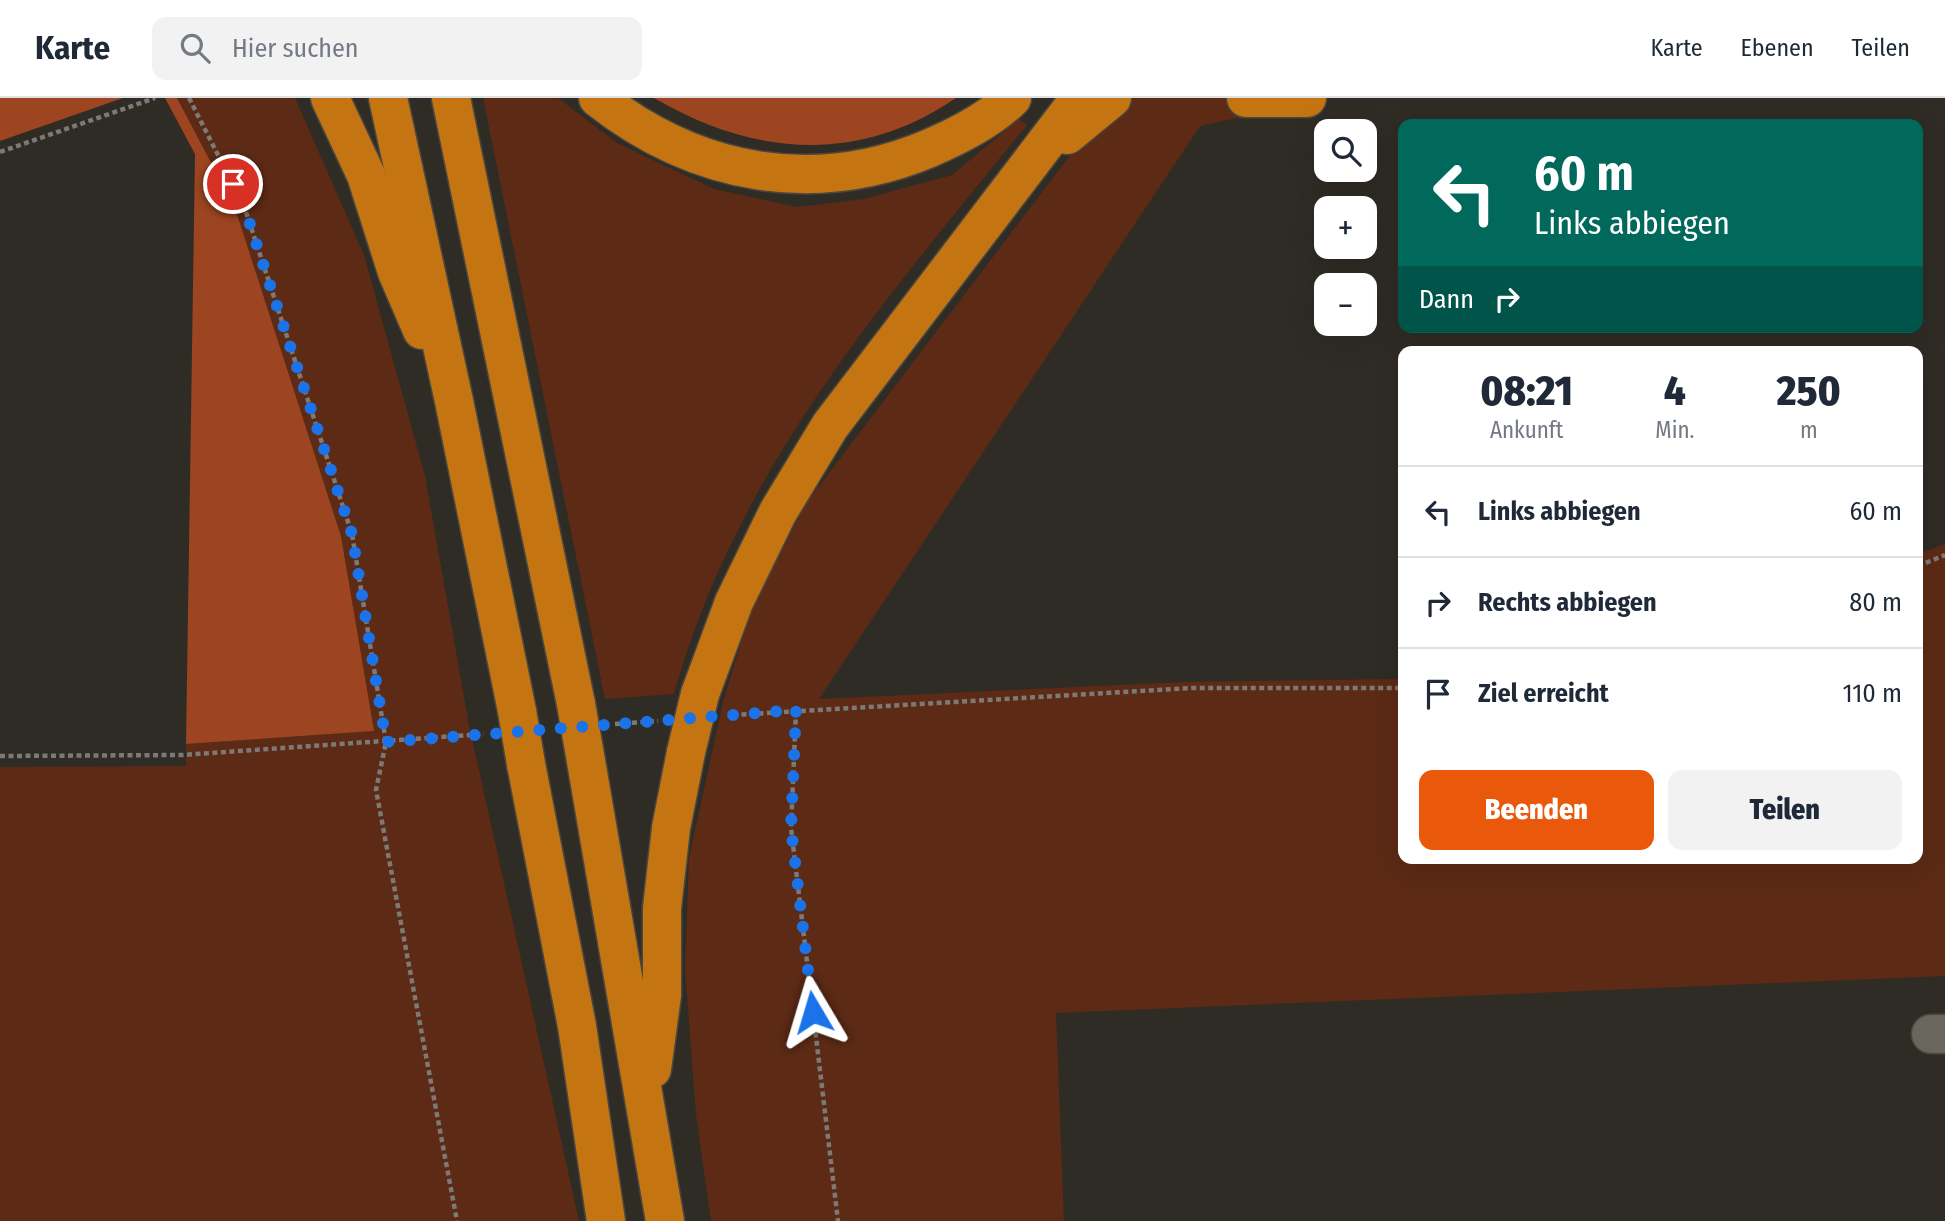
<!DOCTYPE html>
<html lang="de">
<meta charset="utf-8">
<style>
body{margin:0;font-family:"Fira Sans Condensed",sans-serif;background:#f2f2f3;color:#1f2937;height:100vh;display:flex;flex-direction:column;font-size:26px;white-space:nowrap}
*{box-sizing:border-box;margin:0}
p{font-size:23px;color:#747a83}
.icon{flex:none;width:38px;height:38px;fill:none;stroke:currentColor;stroke-width:2;stroke-linecap:round;stroke-linejoin:round}
.map{position:relative;flex:1;overflow:hidden}
.panel{position:absolute;left:1398px;top:248px;width:525px;height:518px;display:flex;flex-direction:column;background:#fff;border-radius:14px;box-shadow:0 7px 28px #0002}
.panel>*{flex:none}
.top-card{position:absolute;left:1398px;top:21px;width:525px;height:214px;border-radius:14px;box-shadow:0 7px 28px #0002;background:#00695c;color:#fff;overflow:hidden}
.fabs{position:absolute;left:1314px;top:21px;display:grid;gap:14px}
.fabs a{display:grid;place-items:center;width:63px;height:63px;border-radius:14px;background:#fff;box-shadow:0 7px 28px #0002;font-size:35px}
.pin{position:absolute;display:grid;place-items:center;width:60px;height:60px;color:#fff;margin:-30px;border:4px solid #fff;border-radius:50%;box-shadow:0 2px 7px #0007}
.me{position:absolute;width:77px;margin:-38px;rotate:353deg;stroke-linejoin:round;filter:drop-shadow(0 0 5px #0008)}
.turn{display:flex;align-items:center;gap:24px;height:147px;padding:0 21px;font-size:32px}
.turn .icon{width:91px;height:91px;stroke-width:2.5}
.turn b{display:block;font-size:49px;line-height:60px}
.then{display:flex;align-items:center;height:66px;padding:0 21px;background:#0003;gap:14px;font-size:26px}
.eta{display:flex;justify-content:space-evenly;align-items:center;height:119px;text-align:center}
.eta b{font-size:42px;font-weight:800;line-height:49px}
.cta{display:flex;gap:14px;margin-top:auto;padding:14px 21px}
.cta a{flex:1;height:80px;border-radius:14px;background:#ea580c;color:#fff;font-size:28px;font-weight:800;line-height:80px;text-align:center}
.cta a+a{background:#f2f2f3;color:#1f2937}
ul{padding:0;list-style:none}
li{display:flex;align-items:center;gap:21px;height:91px;padding:0 21px;border-top:2px solid #e0e1e3}
li div{flex:1}
li b{display:block;font-size:26px}
li em{font-style:normal}
header{display:flex;align-items:center;gap:42px;box-sizing:border-box;height:98px;padding:0 35px;background:#fff;border-bottom:2px solid #e0e1e3}
header strong{font-size:33px}
nav{display:flex;gap:38px;margin-inline-start:auto;font-size:24px}
.search{width:490px;height:63px;background:#f2f2f3;display:flex;align-items:center;gap:18px;box-sizing:border-box;padding:0 24px;border-radius:14px;color:#747a83;font-size:26px}
.map>svg:first-child{display:block}
.green{fill:#5c2a15}
.forest{fill:#9c4520}
.lines{fill:none;stroke-linecap:round;stroke-linejoin:round}
.minor-casing{stroke:#4a4741;stroke-width:41}
.highway-casing{stroke:#4a4741;stroke-width:41}
.path{stroke:#7d7a75;stroke-width:4.5;stroke-dasharray:5 3.5;stroke-linecap:butt}
.minor{stroke:#69665e;stroke-width:38}
.highway{stroke:#c47511;stroke-width:38}
.highway-bridge-casing{stroke:#4a4741;stroke-width:41;stroke-linecap:butt}
.highway-bridge{stroke:#c47511;stroke-width:38}
.route{stroke:#1a73e8;stroke-width:12;stroke-dasharray:0 21.6}
</style>
<header>
<strong>Karte</strong>
<div class="search"><svg class="icon" aria-label="search" viewBox="0 0 24 24"><circle cx="10" cy="10" r="6"/><path d="M15 15l6 6"/></svg>Hier suchen</div>
<nav><a>Karte</a><a>Ebenen</a><a>Teilen</a></nav>
</header>
<div class="map">
<svg width="1945" height="1123" viewBox="0 0 1945 1123">
<rect width="100%" height="100%" fill="#2f2c25"/>
<g class="green">
<path d="M 177,0 L 295,0 L 364,157 L 425,378 L 469,627 L 579,1123 L 0,1123 L 0,669 L 186,668 L 186,646 L 373,633 L 341,438 L 235,110 Z"/>
<path d="M 483,0 L 558,0 L 617,45 L 714,91 L 797,109 L 864,101 L 952,77 L 1019,21 L 1027,27 C 883,205 737,370 674,596 L 605,601 Z"/>
<path d="M 1108,0 L 1328,0 L 1200,28 L 819,601 L 1185,584 L 1403,581 L 1404,761 L 1918,761 L 1918,456 L 1945,446 L 1945,878 L 1056,915 L 1064,1123 L 711,1123 L 696,1017 L 685,871 L 689,760 L 723,604 L 752,509 L 807,404 L 1090,31 Z"/>
</g>
<g class="forest">
<path d="M 0,0 L 123,0 L 0,43 Z"/>
<path d="M 165,0 L 177,0 L 235,110 L 341,438 L 374,633 L 186,646 L 195,56 Z"/>
<path d="M 654,0 L 956,0 C 858,67 753,58 654,0 Z"/>
</g>
<g class="lines">
<defs>
<path id="minor" d="M 1931,936 L 1945,936"/>
<g id="highway">
<path d="M 330,0 L 366,77 L 397,174 L 422,232"/>
<path d="M 388,0 L 454,303 L 517,613"/>
<path d="M 451,0 L 576,606"/>
<path d="M 598,0 C 696,77 814,99 930,50 C 958,38 990,22 1012,0"/>
<path d="M 1246,0 L 1307,0"/>
<path d="M 1067,37 L 1112,0"/>
<path d="M 700,596 L 734,504 L 778,414 L 830,328 L 1080,0"/>
<path d="M 586,663 L 665,1123"/>
<path d="M 526,666 L 577,928 L 606,1123"/>
<path d="M 652,971 L 662,897 L 662,810 L 671,730 L 686,654"/>
</g>
</defs>
<use href="#minor" class="minor-casing"/>
<use href="#highway" class="highway-casing"/>
<g class="path">
<path d="M 189,0 L 244,108 L 352,436 L 386,644 L 376,692 L 457,1123"/>
<path d="M 0,54 L 155,0"/>
<path d="M 1918,468 L 1945,457"/>
<path d="M 796,613 L 791,730 L 838,1123"/>
<path d="M 733,617 L 1192,590 L 1404,590"/>
<path d="M 615,626 L 658,623"/>
<path d="M 0,658 L 182,657 L 484,636"/>
</g>
<use href="#minor" class="minor"/>
<use href="#highway" class="highway"/>
<defs>
<g id="highway-bridge">
<path d="M 576,606 L 586,663"/>
<path d="M 517,613 L 526,666"/>
<path d="M 686,654 L 700,596"/>
</g>
</defs>
<use href="#highway-bridge" class="highway-bridge-casing"/>
<use href="#highway-bridge" class="highway-bridge"/>
</g>
<g class="lines">
<path class="route" d="M 233,86 L 244,108 L 352,436 L 386,644 L 796,612 L 791,730 L 813,914"/>
</g>
</svg>
<div class="fabs">
<a><svg class="icon" aria-label="search" viewBox="0 0 24 24"><circle cx="10" cy="10" r="6"/><path d="M15 15l6 6"/></svg></a>
<a>+</a>
<a>−</a>
</div>
<div class="pin" style="left:233px;top:86px;background:#d93025"><svg class="icon" aria-label="arrive" viewBox="0 0 24 24"><path d="M6 21V4h12l-3 4 3 4H6"/></svg></div>
<svg class="me" style="left:813px;top:914px" viewBox="-20 -20 40 40"><path d="M0-17L14 15 0 8-14 15z" fill="#1a73e8" stroke="#fff" stroke-width="4"/></svg>
<div class="top-card">
<div class="turn"><svg class="icon" aria-label="left" viewBox="0 0 24 24"><path d="M17 20v-9H6M10 6l-5 5 5 5"/></svg><div><b>60 m</b>Links abbiegen</div></div>
<div class="then">Dann<svg class="icon" aria-label="right" viewBox="0 0 24 24"><path d="M7 20v-9h11M14 6l5 5-5 5"/></svg></div>
</div>
<section class="panel">
<div class="eta">
<div><b>08:21</b><p>Ankunft</p></div>
<div><b>4</b><p>Min.</p></div>
<div><b>250</b><p>m</p></div>
</div>
<ul>
<li><svg class="icon" aria-label="left" viewBox="0 0 24 24"><path d="M17 20v-9H6M10 6l-5 5 5 5"/></svg><div><b>Links abbiegen</b></div><em>60 m</em></li>
<li><svg class="icon" aria-label="right" viewBox="0 0 24 24"><path d="M7 20v-9h11M14 6l5 5-5 5"/></svg><div><b>Rechts abbiegen</b></div><em>80 m</em></li>
<li><svg class="icon" aria-label="arrive" viewBox="0 0 24 24"><path d="M6 21V4h12l-3 4 3 4H6"/></svg><div><b>Ziel erreicht</b></div><em>110 m</em></li>
</ul>
<div class="cta"><a>Beenden</a><a>Teilen</a></div>
</section>
</div>
